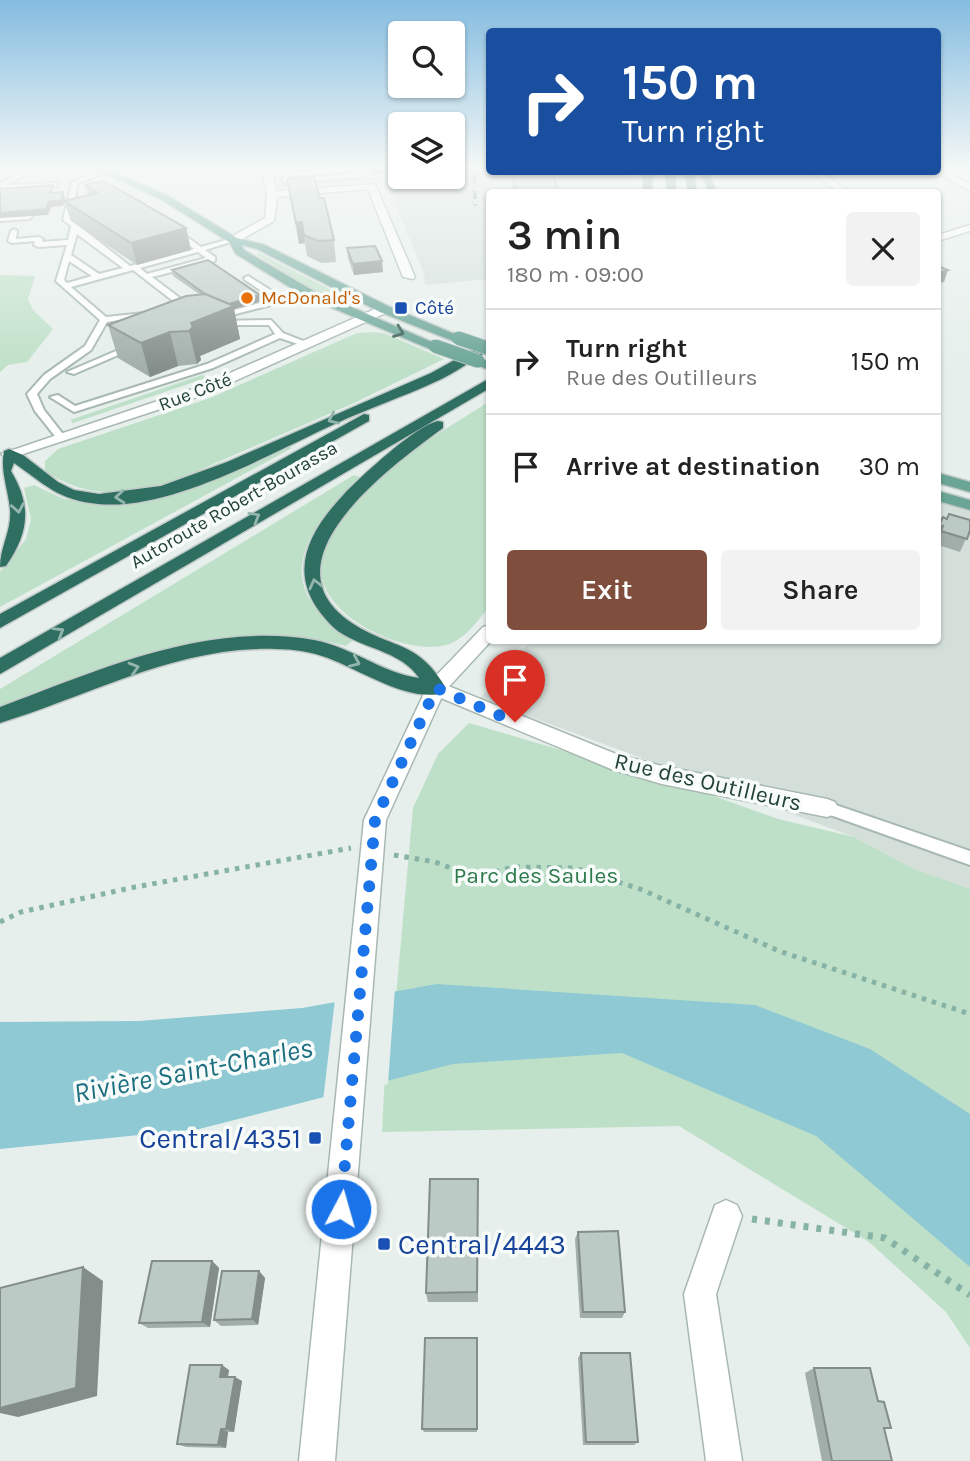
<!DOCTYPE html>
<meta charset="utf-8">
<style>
body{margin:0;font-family:Karla,sans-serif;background:#f2f2f2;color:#222;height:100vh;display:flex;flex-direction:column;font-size:26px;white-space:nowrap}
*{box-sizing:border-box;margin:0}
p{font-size:23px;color:#767676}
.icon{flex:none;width:38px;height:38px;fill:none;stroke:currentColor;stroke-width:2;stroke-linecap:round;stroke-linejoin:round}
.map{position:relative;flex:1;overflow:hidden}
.drawer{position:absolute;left:486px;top:189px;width:455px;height:455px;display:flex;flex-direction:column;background:#fff;border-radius:7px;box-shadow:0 2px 5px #0004}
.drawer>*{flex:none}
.guide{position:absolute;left:486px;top:28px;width:455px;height:147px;border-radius:7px;box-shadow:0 2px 5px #0004;background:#1a4fa0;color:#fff;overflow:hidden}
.controls{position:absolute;left:388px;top:21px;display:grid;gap:14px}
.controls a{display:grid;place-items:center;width:77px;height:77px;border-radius:7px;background:#fff;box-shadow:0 2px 5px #0004;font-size:35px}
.pin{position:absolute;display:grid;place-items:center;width:60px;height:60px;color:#fff;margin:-72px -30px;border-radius:50% 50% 50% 0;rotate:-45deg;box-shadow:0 0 7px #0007}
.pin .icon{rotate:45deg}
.me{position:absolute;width:77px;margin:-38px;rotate:6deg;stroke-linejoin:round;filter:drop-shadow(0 0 5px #0008)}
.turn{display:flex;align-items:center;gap:24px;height:147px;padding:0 21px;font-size:32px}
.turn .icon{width:91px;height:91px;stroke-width:2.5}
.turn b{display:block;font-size:49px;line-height:60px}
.round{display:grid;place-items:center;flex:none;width:74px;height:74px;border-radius:7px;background:#f2f2f2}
.headline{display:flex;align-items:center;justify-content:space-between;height:119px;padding:0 21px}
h1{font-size:42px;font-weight:600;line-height:52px}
.action{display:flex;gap:14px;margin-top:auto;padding:14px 21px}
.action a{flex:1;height:80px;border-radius:7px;background:#804e3d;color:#fff;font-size:28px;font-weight:600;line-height:80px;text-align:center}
.action a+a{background:#f2f2f2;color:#222}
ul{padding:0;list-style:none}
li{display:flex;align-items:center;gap:21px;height:105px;padding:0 21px;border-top:2px solid #e0e0e0}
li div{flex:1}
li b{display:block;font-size:26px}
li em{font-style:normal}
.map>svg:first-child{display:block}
.built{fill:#d4dfda}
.green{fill:#bfe0c8}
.water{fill:#8ec9d4}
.pier{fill:#e6efeb}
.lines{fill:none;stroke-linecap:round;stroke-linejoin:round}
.service-casing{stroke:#a8b8b2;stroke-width:4}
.minor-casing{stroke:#a8b8b2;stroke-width:3}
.tertiary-casing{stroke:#a8b8b2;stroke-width:3}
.primary-casing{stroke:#c2cac8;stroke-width:3}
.motorway-casing{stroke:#c2cac8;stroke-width:3}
.path-far1{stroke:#86b3a5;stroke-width:5;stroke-dasharray:4.5 6;stroke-linecap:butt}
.path{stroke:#86b3a5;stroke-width:7;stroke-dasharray:5 8;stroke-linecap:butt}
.service{fill:#fff;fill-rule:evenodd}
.minor{fill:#fff;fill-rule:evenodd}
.tertiary{fill:#fff;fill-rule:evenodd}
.primary{fill:#6aa596;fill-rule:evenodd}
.motorway{fill:#2f6f62;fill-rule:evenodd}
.rail-casing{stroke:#5f7d75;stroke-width:3.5}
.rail{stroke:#f7fbf9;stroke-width:2.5;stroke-dasharray:8;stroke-linecap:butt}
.primary-bridge-casing{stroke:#c2cac8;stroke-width:15;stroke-linecap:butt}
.primary-bridge{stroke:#6aa596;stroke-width:13}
.wall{fill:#a1aea9}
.shaded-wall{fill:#838d89}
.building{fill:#bbcac4;stroke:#838d89;stroke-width:2}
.oneway{stroke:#365b51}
.oneway2{stroke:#93b5ae}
.route{stroke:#1a73e8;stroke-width:12;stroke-dasharray:0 21.6}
.food-dot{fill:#e8710a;stroke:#f7fbf9;stroke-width:2.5}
.transit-dot{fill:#1a4fb4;stroke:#f7fbf9;stroke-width:2.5}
.labels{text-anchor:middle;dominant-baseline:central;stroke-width:7;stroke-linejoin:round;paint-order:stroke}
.far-food-label{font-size:19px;fill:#c56008;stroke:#f7fbf9;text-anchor:start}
.far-transit-label{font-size:19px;fill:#164399;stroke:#f7fbf9;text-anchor:start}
.far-street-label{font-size:19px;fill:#24423a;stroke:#f7fbf9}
.street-label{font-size:23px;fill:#24423a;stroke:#f7fbf9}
.park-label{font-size:23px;fill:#2d7a4b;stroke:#f7fbf9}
.near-water-label{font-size:28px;font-style:italic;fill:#1c6f80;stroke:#f7fbf9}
.near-transit-label{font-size:28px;fill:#164399;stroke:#f7fbf9;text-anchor:end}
</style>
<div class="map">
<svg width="970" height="1461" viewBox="0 0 970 1461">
<rect width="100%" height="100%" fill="#e6efeb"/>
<g class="built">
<path d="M 272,167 L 401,167 L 401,177 L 453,177 L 453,167 L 490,167 L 490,172 L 624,172 L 632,180 L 634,189 L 633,192 L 490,192 L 490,279 L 425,285 L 424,273 L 388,188 L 375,181 L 276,188 Z"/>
<path d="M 938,501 L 970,510 L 970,899 L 854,837 L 480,698 L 531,641 L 938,640 Z"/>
</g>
<g class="green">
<path d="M 259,253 L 359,304 L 359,305 C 341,312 274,266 256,254 Z"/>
<path d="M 0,275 L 35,276 L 28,299 L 33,310 L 53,329 L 27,362 L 8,365 L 0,372 Z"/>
<path d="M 372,332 L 384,333 L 444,359 L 354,403 L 165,485 C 122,496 83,497 45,471 L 45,461 L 58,449 L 210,398 L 357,333 Z"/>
<path d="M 202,375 L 209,377 L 73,423 L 70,420 Z"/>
<path d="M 490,401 L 490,606 C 478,620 465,640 446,645 C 403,657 304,610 323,554 C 347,485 432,438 490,401 Z"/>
<path d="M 285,445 L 292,448 L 0,607 L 0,572 L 26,539 L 31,519 L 24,488 L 34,485 L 64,499 L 112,503 Z"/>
<path d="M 354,475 L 362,478 C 300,533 269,587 353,640 L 346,646 C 226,614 111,663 0,706 L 0,689 Z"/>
<path d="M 469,723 L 694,789 L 778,819 L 854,837 L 914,869 L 970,889 L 970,1125 L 396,996 L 413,808 L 438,754 Z"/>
<path d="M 622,1047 L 819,1130 L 970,1256 L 970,1348 L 946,1312 L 869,1242 L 679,1126 L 382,1132 L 385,1074 L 453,1055 Z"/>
</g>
<path class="water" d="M 437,984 L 755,1005 L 870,1049 L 970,1114 L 970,1267 L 816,1136 L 622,1053 L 453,1064 L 199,1129 L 0,1149 L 0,1022 L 139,1021 L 302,1008 Z"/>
<path class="pier" d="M 395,988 L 388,1084 L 323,1101 L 335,999 Z"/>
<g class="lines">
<defs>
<g id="service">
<path d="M 33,167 L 40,167 L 7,185 L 56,183 L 58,186 L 11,190 L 0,187 L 0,183 Z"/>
<path d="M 355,167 L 358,169 L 360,177 L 286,183 L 283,181 L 281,174 ZM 353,171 L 354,174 L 289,179 L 288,176 Z"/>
<path d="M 107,169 L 109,172 L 78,183 L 70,219 L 130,266 L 194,249 L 170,229 L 172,226 L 201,247 L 233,238 L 237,240 L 205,250 L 215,257 L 215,261 L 152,277 L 192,307 L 192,311 L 186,311 L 133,270 L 71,287 L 106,317 L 144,313 L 148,315 L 107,322 L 91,350 L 50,379 L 37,394 L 44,410 L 66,438 L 61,441 L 58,440 L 35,411 L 27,394 L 44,375 L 85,346 L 100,320 L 56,281 L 67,245 L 38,247 L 34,245 L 35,241 L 12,243 L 8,241 L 11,231 L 14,229 L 17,231 L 16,239 L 39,237 L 43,239 L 42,242 L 68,240 L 71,226 L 63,220 L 72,182 ZM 77,234 L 123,268 L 99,274 L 71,255 ZM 198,252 L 206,258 L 147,274 L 140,268 ZM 69,261 L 92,276 L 67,283 L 64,280 Z"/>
<path d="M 32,216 L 30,219 L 0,221 L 0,217 Z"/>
<path d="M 248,276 L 283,298 L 283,302 L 216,319 L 216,315 L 274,299 L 245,280 L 244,278 Z"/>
<path d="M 271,320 L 283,333 L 311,344 L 307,347 L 280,338 L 213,368 L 74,412 L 50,397 L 58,395 L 75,406 L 207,364 L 275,334 L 269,325 L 219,325 L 215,323 L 216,321 Z"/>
<path d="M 130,345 L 137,347 L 74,374 L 67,372 Z"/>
<path d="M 827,802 L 970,851 L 970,865 L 822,812 L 819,808 L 822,804 Z"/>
</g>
<g id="minor">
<path d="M 262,167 L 271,167 L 276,191 L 375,184 L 415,277 L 413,279 L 403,277 L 368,189 L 277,197 L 274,221 L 237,242 L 229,242 L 229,238 L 265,218 L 267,194 Z"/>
<path d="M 938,167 L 970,184 L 970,191 L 936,172 Z"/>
<path d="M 812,172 L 821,172 L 850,192 L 839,192 Z"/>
<path d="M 970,225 L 970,231 L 938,241 L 938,235 Z"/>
<path d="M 436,681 L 616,754 L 662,766 L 827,799 L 835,802 L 838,808 L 835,814 L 827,817 L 662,784 L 611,769 L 429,693 L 426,688 Z"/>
<path d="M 726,1200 L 737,1205 L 742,1216 L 716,1294 L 742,1461 L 706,1461 L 684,1294 L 715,1205 Z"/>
</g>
<g id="tertiary">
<path d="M 384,305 L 390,309 L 388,312 L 206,394 L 14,457 L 9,459 L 1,454 L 196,388 Z"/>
<path d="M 490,625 L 492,640 L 444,692 L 386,820 L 335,1461 L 299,1461 L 364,820 L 429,683 L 483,627 Z"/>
</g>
<g id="primary">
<path d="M 91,167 L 103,167 L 168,196 L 237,238 L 265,245 L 388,306 L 464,338 L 453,341 L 380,312 L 257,249 L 242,245 L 244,250 L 312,290 L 441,346 L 430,349 L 304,296 L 236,254 L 229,242 L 162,200 Z"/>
<path d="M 473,358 L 490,361 L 490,370 L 473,364 Z"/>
<path d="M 938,473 L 970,482 L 970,492 L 938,483 Z"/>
<path d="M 938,491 L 970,500 L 970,510 L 938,501 Z"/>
</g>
<g id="motorway">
<path d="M 643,172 L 653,172 L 652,192 L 643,192 Z"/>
<path d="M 665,172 L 675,172 L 676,192 L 667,192 Z"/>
<path d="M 684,172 L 694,172 L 697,192 L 688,192 Z"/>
<path d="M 700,172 L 708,172 L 717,192 L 709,192 Z"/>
<path d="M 485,343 L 490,344 L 490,350 C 472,360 454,374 435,382 C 403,397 369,408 337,423 C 271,453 171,511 98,504 C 57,500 45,484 14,463 L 11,471 C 32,506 29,533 6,566 L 0,567 C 0,547 12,530 10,509 C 8,489 0,470 4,451 L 9,449 L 23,455 L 58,482 L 74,490 L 99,494 L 161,486 L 227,462 L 431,373 Z"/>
<path d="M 490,378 L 490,388 L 0,674 L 0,658 Z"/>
<path d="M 364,414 L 369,415 L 369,421 L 0,628 L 0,614 Z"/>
<path d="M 438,421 L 443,422 L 443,428 C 394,464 259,561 352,623 C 393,650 417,639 446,688 L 443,693 C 409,703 360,670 328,658 C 312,652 293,649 276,649 C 177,646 92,695 0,723 L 0,707 C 98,670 207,621 314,640 C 352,647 382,673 419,678 C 402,653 371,650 346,636 C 334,630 327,621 319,611 C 287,567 313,527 345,493 C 363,475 415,426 438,421 Z"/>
</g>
</defs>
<use href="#service" class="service-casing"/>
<use href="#minor" class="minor-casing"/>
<use href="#tertiary" class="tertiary-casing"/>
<use href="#primary" class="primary-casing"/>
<use href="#motorway" class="motorway-casing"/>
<g class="path-far1">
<path d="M 394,855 L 435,862 L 474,877 L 514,867 L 575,868 L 640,889 L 779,951 L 970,1014"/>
<path d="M 0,922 L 21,912 L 135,887 L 351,848"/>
</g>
<path class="path" d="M 752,1219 L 885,1238 L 970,1295"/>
<use href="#service" class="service"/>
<use href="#minor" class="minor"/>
<use href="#tertiary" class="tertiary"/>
<use href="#primary" class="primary"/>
<use href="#motorway" class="motorway"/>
<defs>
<path id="rail" d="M 474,167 L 475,204"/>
</defs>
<use href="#rail" class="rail-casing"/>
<use href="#rail" class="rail"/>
<defs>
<g id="primary-bridge">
<path d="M 458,338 L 490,349"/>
<path d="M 435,346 L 478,361"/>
</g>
</defs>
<use href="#primary-bridge" class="primary-bridge-casing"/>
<use href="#primary-bridge" class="primary-bridge"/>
</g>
<g class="wall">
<path d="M 369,167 L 401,167 L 392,176 L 390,173 L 372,175 Z"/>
<path d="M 510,172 L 553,172 L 558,192 L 513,192 Z"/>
<path d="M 287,179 L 320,198 L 334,240 L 336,262 L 321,263 L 307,256 L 305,243 L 299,244 Z"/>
<path d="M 85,185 L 186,228 L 191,250 L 137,265 L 71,221 L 64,201 L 88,195 Z"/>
<path d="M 347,248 L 383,272 L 354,275 L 348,259 Z"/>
<path d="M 172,270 L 260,295 L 261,301 L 234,309 L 240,339 L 200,356 L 201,360 L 197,364 L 178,366 L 150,377 L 118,358 L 108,325 L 199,294 L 173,276 Z"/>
<path d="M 943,517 L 970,530 L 960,552 L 938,545 L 938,528 Z"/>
<path d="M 478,1179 L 478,1302 L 428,1302 L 426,1293 Z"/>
<path d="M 578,1232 L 625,1312 L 622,1318 L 580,1318 L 575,1239 Z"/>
<path d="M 212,1261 L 219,1268 L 210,1327 L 148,1328 L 139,1323 Z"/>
<path d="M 259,1271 L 265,1278 L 258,1325 L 221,1326 L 214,1320 Z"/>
<path d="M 477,1338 L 477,1432 L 424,1432 L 422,1429 Z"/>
<path d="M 581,1353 L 638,1442 L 634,1445 L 583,1445 L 578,1358 Z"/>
<path d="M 814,1368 L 878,1401 L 891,1428 L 884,1429 L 892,1461 L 822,1461 L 805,1373 Z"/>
<path d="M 229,1370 L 228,1377 L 242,1381 L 234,1432 L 228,1432 L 226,1448 L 186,1447 L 177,1444 Z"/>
</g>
<g class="shaded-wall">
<path d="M 391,167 L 401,167 L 401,175 L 392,176 Z"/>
<path d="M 390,168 L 390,173 L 372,175 L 371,170 Z"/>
<path d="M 63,192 L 65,198 L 63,206 L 51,207 L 48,215 L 0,218 L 0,213 L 49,201 Z"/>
<path d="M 302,222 L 305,243 L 299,244 L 296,223 Z"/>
<path d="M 186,228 L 191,250 L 137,265 L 131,243 Z"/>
<path d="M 382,261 L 383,272 L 354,275 L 353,264 Z"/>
<path d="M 948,270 L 944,282 L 938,283 L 938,273 Z"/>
<path d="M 260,295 L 261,301 L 234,309 L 240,339 L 200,356 L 201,360 L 197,364 L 189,331 L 191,323 L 217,308 Z"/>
<path d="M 170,332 L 178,366 L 150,377 L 141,343 Z"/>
<path d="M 212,1261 L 219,1268 L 210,1327 L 202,1322 Z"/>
<path d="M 83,1267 L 103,1281 L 97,1396 L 18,1417 L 0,1413 L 0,1408 Z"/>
<path d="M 259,1271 L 265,1278 L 258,1325 L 252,1319 Z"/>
<path d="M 222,1365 L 229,1370 L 227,1381 L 220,1377 Z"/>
<path d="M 235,1377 L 242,1381 L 234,1432 L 226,1429 Z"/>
<path d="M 221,1429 L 228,1432 L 226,1448 L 218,1445 Z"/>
</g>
<g class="building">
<path d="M 370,167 L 389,167 L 390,168 L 371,170 Z"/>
<path d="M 513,172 L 553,172 L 558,192 L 517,192 Z"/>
<path d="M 314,177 L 320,198 L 324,198 L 334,240 L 318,241 L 304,235 L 302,222 L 296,223 L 287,179 Z"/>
<path d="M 104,181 L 186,228 L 131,243 L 64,201 L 97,193 L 85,185 Z"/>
<path d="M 53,185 L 50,193 L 63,192 L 61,201 L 49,201 L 46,209 L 0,213 L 0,189 Z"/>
<path d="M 375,246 L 382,261 L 353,264 L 347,248 Z"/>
<path d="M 208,260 L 260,295 L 229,304 L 205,294 L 172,270 Z"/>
<path d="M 938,266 L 948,270 L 938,273 Z"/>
<path d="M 205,294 L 234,306 L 191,323 L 193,327 L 189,331 L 170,332 L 141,343 L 108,325 L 186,296 Z"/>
<path d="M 949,514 L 970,520 L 970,530 L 967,539 L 941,531 L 943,526 L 939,525 L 943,517 L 947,519 Z"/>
<path d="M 430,1179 L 478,1179 L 477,1292 L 426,1293 Z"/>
<path d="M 618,1231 L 625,1312 L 583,1312 L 578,1232 Z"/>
<path d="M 152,1261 L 212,1261 L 202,1322 L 139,1323 Z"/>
<path d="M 83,1267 L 76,1388 L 0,1408 L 0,1288 Z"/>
<path d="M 222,1271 L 259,1271 L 252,1319 L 214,1320 Z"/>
<path d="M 425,1338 L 477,1338 L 477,1429 L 422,1429 Z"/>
<path d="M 581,1353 L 630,1353 L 638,1442 L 586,1442 Z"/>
<path d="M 190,1365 L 222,1365 L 220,1377 L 235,1377 L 226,1429 L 221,1429 L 218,1445 L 177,1444 Z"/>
<path d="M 814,1368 L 870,1368 L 878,1401 L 884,1402 L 891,1428 L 884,1428 L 892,1461 L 832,1461 Z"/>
</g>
<defs><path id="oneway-chevron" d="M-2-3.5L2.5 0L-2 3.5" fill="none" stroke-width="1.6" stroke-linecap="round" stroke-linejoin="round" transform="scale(1.75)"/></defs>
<use class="oneway" href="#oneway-chevron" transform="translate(399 332) rotate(21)"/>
<g class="oneway2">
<use href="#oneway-chevron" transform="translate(333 419) rotate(156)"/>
<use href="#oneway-chevron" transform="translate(120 497) rotate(175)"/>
<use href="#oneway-chevron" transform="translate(18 508) rotate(80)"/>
<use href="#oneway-chevron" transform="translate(255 517) rotate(-30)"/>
<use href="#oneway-chevron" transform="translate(315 584) rotate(-104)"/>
<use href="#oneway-chevron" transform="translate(59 632) rotate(-31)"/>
<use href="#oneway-chevron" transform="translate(355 662) rotate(24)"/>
<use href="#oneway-chevron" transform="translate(134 668) rotate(-16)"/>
</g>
<linearGradient id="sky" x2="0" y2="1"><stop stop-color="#84bce0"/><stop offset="0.45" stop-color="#f4f8f6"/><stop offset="1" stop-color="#f4f8f6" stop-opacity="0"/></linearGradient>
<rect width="970" height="371" fill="url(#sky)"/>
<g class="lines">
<path class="route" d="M 341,1209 L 375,820 L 436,688 L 515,722"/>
</g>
<circle class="food-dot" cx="247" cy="298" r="7"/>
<g class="transit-dot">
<rect x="394" y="301" width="14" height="14" rx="3.5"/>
<rect x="308" y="1131" width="14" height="14" rx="3.5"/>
<rect x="377" y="1237" width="14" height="14" rx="3.5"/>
</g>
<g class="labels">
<g class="far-food-label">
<text x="261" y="298">McDonald's</text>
</g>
<g class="far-transit-label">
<text x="415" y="308">Côté</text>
</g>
<g class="far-street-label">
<text transform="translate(195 392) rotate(-21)">Rue Côté</text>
<text transform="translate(234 505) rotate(-30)">Autoroute Robert-Bourassa</text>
</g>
<g class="street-label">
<text transform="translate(708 782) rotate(13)">Rue des Outilleurs</text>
</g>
<g class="park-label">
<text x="536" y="875">Parc des Saules</text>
</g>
<g class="near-water-label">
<text transform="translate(193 1070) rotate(-11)">Rivière Saint-Charles</text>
</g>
<g class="near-transit-label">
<text x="301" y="1138">Central/4351</text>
<text x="398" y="1244" text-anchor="start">Central/4443</text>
</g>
</g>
</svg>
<div class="controls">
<a><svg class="icon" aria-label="search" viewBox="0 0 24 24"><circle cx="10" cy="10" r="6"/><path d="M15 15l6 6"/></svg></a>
<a><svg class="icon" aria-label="layers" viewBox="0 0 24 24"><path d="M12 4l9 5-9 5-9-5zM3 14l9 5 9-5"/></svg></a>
</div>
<div class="pin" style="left:515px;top:722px;background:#d93025"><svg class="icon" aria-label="arrive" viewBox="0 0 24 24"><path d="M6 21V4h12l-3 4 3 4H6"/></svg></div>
<svg class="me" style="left:341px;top:1209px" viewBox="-20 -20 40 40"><circle r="17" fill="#1a73e8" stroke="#fff" stroke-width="3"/><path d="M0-11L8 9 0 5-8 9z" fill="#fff"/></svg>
<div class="guide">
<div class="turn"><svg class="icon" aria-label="right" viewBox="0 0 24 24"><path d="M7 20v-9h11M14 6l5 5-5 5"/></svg><div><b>150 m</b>Turn right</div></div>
</div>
<section class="drawer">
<div class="headline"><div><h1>3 min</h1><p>180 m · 09:00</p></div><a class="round"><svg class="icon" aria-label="close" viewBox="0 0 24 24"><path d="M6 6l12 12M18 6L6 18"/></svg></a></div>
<ul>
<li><svg class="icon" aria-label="right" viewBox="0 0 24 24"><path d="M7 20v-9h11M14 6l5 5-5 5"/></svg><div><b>Turn right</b><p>Rue des Outilleurs</p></div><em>150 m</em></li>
<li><svg class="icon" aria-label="arrive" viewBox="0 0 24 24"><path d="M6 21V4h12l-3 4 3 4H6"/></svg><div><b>Arrive at destination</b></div><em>30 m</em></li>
</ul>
<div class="action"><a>Exit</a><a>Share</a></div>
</section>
</div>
